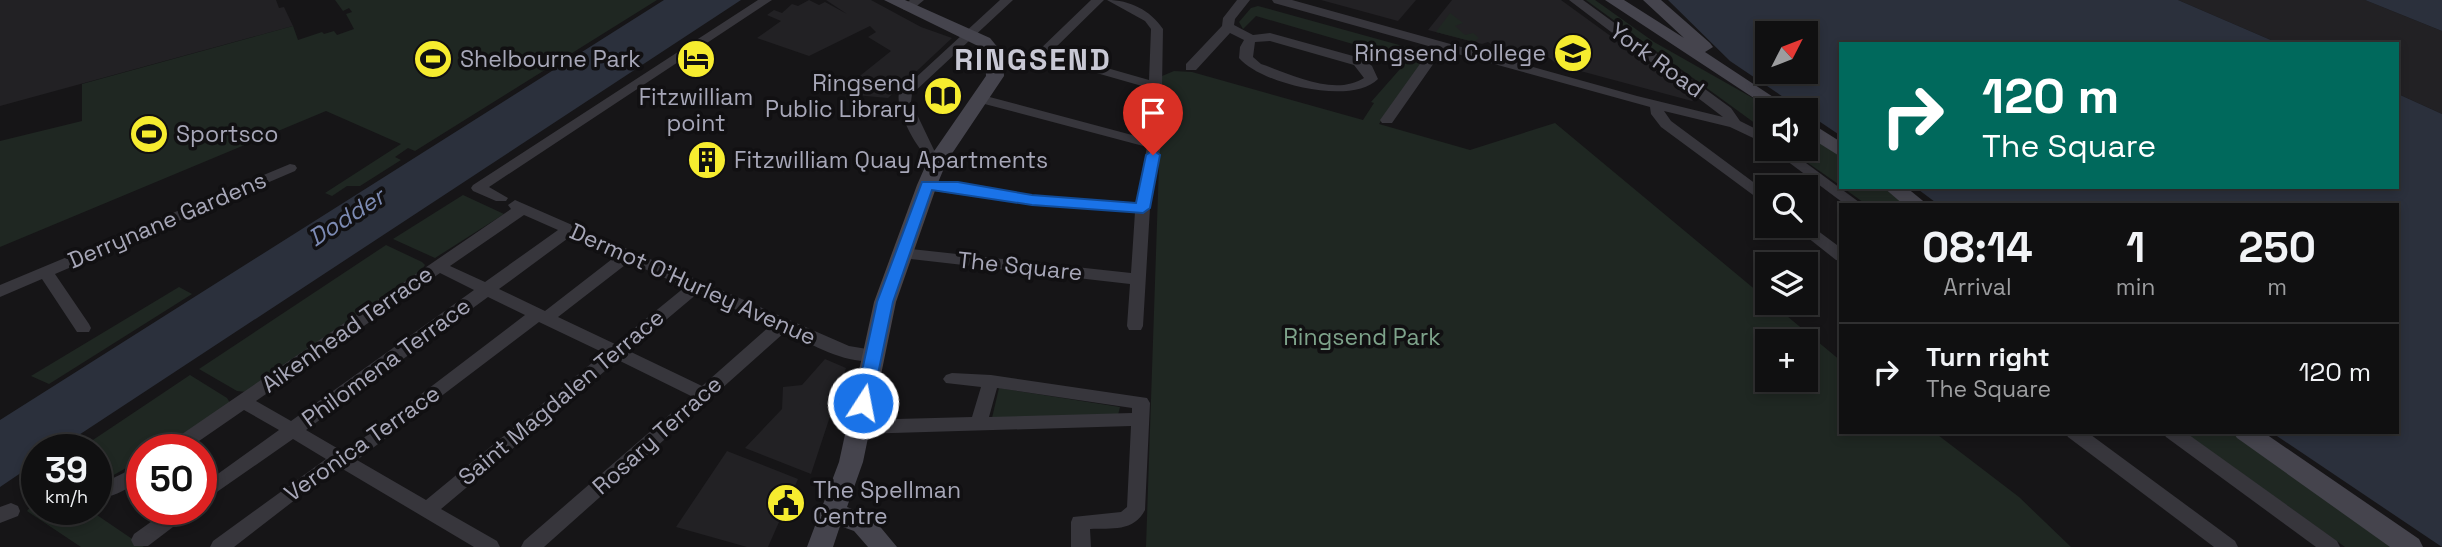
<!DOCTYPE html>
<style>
body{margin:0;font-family:"Space Grotesk",sans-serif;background:#1e1e1f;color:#f1f3f6;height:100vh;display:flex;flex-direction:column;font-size:26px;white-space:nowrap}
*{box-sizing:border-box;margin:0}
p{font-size:23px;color:#9c9d9f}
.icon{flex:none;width:38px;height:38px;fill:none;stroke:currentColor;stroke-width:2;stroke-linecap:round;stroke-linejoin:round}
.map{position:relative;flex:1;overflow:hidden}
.sheet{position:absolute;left:1839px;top:203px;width:560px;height:231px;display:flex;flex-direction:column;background:#101011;border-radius:0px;box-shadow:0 4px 10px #0003,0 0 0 2px #303031}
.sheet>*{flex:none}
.top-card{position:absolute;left:1839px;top:42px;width:560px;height:147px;border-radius:0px;box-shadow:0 4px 10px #0003,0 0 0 2px #303031;background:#00695c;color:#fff;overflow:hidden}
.needle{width:46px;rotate:48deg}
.controls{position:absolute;left:1755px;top:21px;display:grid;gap:14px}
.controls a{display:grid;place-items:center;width:63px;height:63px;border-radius:0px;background:#101011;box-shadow:0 4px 10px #0003,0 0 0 2px #303031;font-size:35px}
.speed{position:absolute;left:21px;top:434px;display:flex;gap:14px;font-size:35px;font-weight:700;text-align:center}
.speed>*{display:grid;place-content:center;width:91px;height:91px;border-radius:50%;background:#101011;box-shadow:0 4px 10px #0003,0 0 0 2px #303031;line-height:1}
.speed small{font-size:18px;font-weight:400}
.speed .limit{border:10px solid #d22;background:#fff;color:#111}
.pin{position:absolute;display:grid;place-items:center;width:60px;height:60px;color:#fff;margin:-72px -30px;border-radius:50% 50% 50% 0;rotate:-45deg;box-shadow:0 0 7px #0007}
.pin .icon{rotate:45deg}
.me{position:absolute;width:77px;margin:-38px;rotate:11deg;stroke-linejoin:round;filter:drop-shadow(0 0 5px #0008)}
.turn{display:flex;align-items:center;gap:24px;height:147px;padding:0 28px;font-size:32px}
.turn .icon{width:91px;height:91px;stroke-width:2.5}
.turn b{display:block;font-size:49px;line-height:60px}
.eta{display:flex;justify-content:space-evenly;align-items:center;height:119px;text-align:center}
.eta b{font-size:42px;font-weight:600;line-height:49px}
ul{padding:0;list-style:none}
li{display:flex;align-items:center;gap:21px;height:98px;padding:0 28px;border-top:2px solid #303031}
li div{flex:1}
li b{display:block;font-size:26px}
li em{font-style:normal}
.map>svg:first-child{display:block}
.built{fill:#222124}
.green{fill:#1f2722;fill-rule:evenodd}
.water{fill:#2b303c;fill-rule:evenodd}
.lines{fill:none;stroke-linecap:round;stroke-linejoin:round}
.minor{fill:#37363c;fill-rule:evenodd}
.secondary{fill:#45444d;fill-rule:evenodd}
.route{fill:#1a73e8;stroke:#114b97;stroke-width:2}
.labels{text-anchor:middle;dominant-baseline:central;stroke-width:7;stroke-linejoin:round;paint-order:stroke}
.poi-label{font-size:23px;fill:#a7a7b8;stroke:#111012;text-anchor:start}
.street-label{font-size:23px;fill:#a7a7b8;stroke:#111012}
.park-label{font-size:23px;fill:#7ea38b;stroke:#111012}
.water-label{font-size:24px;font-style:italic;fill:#7d8bb4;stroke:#111012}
.district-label{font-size:30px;font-weight:bold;letter-spacing:2px;fill:#c8c8d4;stroke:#111012}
</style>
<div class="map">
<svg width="2442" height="547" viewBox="0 0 2442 547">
<rect width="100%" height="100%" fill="#161517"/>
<g class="built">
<path d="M 0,0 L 276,0 L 279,8 L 284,7 L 293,26 L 0,106 Z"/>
<path d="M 809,0 L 819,5 L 825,2 L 847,14 L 826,0 L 871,0 L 921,27 L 952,38 L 888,98 L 843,94 L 856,79 L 891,51 L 868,37 L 876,32 L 870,26 L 809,56 L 757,38 L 781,21 L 767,15 L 774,10 L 782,13 L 792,4 L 798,6 Z"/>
<path d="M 1321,0 L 1416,0 L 1398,21 Z"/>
<path d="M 1452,0 L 1561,0 L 1696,98 L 1692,101 L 1558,65 L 1548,57 L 1539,60 L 1496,48 L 1488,42 L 1482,44 L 1428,30 Z"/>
<path d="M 2178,0 L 2365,0 L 2442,31 L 2442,114 L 2398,94 L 2398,44 L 2280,44 Z"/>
<path d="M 825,359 L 846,368 L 811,474 L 745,448 L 782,409 L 783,387 L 802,385 Z"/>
<path d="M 727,451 L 798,479 L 768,547 L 747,547 L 676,527 Z"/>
</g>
<g class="green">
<path d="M 335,0 L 657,0 L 415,151 L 408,148 L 395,157 L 401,160 L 360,186 L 347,186 L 332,196 L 325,193 L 401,144 L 326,111 L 0,247 L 0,141 L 82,121 L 82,84 L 293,26 L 298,40 L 322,32 L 324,34 L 334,31 L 337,35 L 354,29 L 346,14 L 352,12 L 349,8 L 343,11 Z"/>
<path d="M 1586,0 L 1595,0 L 1654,42 L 1774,110 L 1768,110 L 1767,132 Z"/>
<path d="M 1258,6 L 1428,53 L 1379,124 L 1470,150 L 1555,123 L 1841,361 L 1841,432 L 1934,432 L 2019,497 L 2071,547 L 1146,547 L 1162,76 L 1174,71 L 1192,72 L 1363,120 L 1374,103 L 1371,102 L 1408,60 L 1256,16 L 1243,29 L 1239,22 L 1251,8 ZM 1768,341 L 1806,341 L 1806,380 L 1768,380 Z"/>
<path d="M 1450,13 L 1463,23 L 1455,26 L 1465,35 L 1473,33 L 1479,38 L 1474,42 L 1436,32 Z"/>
<path d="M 1806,132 L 1841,156 L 1841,186 L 1788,149 L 1806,149 Z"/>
<path d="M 1842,187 L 1886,187 L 1911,205 L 1867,205 Z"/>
<path d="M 463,195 L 504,214 L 435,258 L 393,239 Z"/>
<path d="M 386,245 L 422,262 L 425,265 L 422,270 L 246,392 L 237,391 L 199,369 Z"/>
<path d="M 179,287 L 192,294 L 49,384 L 31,376 Z"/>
<path d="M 190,375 L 227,398 L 230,403 L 159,450 L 142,450 L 142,459 L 96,485 L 96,450 L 78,450 Z"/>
<path d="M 999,388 L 1120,407 L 1118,415 L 992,418 Z"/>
<path d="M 2184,432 L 2236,432 L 2400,547 L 2345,547 Z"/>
<path d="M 37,499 L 37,509 L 88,509 L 144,547 L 81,547 L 27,511 Z"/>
</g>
<g class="water">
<path d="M 664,0 L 741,0 L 56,450 L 37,450 L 37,462 L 0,487 L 0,420 Z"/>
<path d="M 1668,0 L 2178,0 L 2280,44 L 1841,44 L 1841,136 L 1730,61 ZM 1768,33 L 1806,33 L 1806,72 L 1768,72 Z"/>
<path d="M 2365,0 L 2442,0 L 2442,31 Z"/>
<path d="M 2398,94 L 2442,114 L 2442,547 L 2271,432 L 2398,432 L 2398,205 L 1939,205 L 1915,187 L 2398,187 Z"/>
</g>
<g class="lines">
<g class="minor">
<path d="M 758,0 L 772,0 L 489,187 L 508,198 L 506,201 L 496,201 L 473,191 L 471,188 L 473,185 Z"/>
<path d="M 910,0 L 924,0 L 912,10 L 904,10 L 902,7 Z"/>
<path d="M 1000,0 L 1013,0 L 912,94 L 911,102 L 934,150 L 945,160 L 938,164 C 920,159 895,110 899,93 Z"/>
<path d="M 1091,0 L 1104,0 L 1051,52 L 1149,80 L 1151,29 L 1145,21 L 1107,0 C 1130,0 1150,10 1163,29 L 1161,145 L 1150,208 L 1143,326 L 1141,330 L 1129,330 L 1127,326 L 1130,284 L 902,258 L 894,253 L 902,248 L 1131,273 L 1135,212 L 1032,205 L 927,190 L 920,185 L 927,180 L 1032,195 L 1136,203 L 1147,147 L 977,102 L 975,99 L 982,95 L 1147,139 L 1149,88 L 1037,56 L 1036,53 Z"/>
<path d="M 1237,0 L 1250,0 L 1235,19 L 1234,25 L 1253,35 L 1270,33 L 1364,59 L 1372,66 L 1378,79 C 1352,106 1261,84 1239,58 L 1240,47 L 1244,40 L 1230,33 L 1196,70 L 1186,70 L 1186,64 L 1222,26 L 1223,18 ZM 1270,41 L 1354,65 L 1364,78 C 1334,97 1291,74 1261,64 L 1253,57 L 1255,42 Z"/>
<path d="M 1272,0 L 1292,0 L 1637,96 L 1723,117 L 1569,0 L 1583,0 L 1731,108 L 1740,121 L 1768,135 L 1768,145 L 1730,127 L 1664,111 L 1671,121 L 1768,193 L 1768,206 L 1661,127 L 1651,114 L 1650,107 L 1443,50 L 1392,123 L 1382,123 L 1380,120 L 1432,47 L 1274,3 Z"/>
<path d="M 1771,149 L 1787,149 L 1863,205 L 1846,205 Z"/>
<path d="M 290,164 L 295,165 L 297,168 L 295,171 L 55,274 L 89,324 L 91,328 L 89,332 L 77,332 L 42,279 L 0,297 L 0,285 Z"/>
<path d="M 515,200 L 849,346 L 879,351 L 881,355 L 879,359 C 849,368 811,343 785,332 L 544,547 L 521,547 L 524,541 L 691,396 L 618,360 L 441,509 L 497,541 L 500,547 L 474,547 L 341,468 L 331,472 L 234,547 L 210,547 L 213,541 L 326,459 L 293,439 L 201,503 L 201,486 L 279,430 L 244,410 L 186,450 L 163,450 L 166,445 L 511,209 L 508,205 ZM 524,215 L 558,230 L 485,282 L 450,266 ZM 571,236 L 616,256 L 545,311 L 499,289 ZM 629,262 L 685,287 L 615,344 L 558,317 ZM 440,273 L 474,290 L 291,421 L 256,401 ZM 698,293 L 771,325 L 702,386 L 629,351 ZM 488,297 L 525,315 L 353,446 L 342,451 L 306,430 ZM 539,322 L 604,353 L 426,500 L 357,460 Z"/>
<path d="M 1806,222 L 1841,248 L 1841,261 L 1836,260 L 1793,226 L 1806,226 Z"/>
<path d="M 952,373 L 991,375 L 1147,398 L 1150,403 L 1145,510 C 1134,532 1111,528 1090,529 L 1091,547 L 1071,547 L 1071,522 L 1073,517 L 1121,512 L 1127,507 L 1131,426 L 859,434 L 853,432 L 850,427 L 853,422 L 859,420 L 972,417 L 981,387 L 946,383 L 943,379 L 946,375 ZM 997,388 L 1132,408 L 1132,413 L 989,417 Z"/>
<path d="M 2065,432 L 2087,432 L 2235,541 L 2238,547 L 2214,547 L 2068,437 Z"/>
<path d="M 2163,432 L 2185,432 L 2337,541 L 2340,547 L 2316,547 L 2166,437 Z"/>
<path d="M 142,464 L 142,480 C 129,486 112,501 97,496 L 97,486 Z"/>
<path d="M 11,503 L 18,506 L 20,511 L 18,516 L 0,523 L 0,507 Z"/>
<path d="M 169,509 L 192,509 L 190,514 L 148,546 L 134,546 L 131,540 L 134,534 Z"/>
</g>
<g class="secondary">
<path d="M 884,0 L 905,0 L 990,38 L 1003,54 L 1004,76 L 947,161 L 937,185 L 896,302 L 863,462 L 847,507 L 872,517 L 897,547 L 868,547 L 854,531 L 840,526 L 833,547 L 807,547 L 839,462 L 874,302 L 917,185 L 928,160 L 986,76 L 985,55 L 978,46 Z"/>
<path d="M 1605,0 L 1624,0 L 1684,38 L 1643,0 L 1661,0 L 1710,43 L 1713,47 L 1705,52 L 1793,110 L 1772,110 Z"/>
<path d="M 1806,120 L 1841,142 L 1841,157 L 1806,135 Z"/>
<path d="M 1883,187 L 1906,187 L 1928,205 L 1904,205 Z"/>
<path d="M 2233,432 L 2263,432 L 2419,539 L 2423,547 L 2390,547 L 2237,438 Z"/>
</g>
</g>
<path class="route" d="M 1153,150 L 1160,155 L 1150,208 L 1143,213 L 1032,205 L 932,190 L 893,302 L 872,403 L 870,408 L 857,408 L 855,403 L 877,302 L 922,182 L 958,182 L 1032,195 L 1136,203 L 1146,155 Z"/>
<defs>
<symbol id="university-disc" viewBox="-11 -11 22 22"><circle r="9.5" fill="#f6ec2f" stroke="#111012"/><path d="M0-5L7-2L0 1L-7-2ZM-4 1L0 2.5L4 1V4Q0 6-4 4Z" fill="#111"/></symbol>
<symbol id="stadium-disc" viewBox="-11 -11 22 22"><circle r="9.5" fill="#f6ec2f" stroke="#111012"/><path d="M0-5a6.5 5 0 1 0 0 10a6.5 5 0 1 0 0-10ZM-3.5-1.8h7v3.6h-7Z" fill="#111"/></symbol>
<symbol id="hotel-disc" viewBox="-11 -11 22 22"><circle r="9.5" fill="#f6ec2f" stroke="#111012"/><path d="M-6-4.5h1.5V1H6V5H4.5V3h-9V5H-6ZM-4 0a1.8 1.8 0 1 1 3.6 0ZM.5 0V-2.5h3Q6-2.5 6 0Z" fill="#111"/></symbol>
<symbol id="library-disc" viewBox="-11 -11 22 22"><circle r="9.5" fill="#f6ec2f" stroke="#111012"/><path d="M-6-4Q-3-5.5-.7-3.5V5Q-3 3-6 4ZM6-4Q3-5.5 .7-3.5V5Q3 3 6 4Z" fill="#111"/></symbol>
<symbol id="building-disc" viewBox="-11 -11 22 22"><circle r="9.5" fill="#f6ec2f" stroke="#111012"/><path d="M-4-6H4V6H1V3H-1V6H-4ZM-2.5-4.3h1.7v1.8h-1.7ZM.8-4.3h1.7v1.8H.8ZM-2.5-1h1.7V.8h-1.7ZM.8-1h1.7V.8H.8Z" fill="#111"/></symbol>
<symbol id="civic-disc" viewBox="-11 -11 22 22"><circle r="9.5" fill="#f6ec2f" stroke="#111012"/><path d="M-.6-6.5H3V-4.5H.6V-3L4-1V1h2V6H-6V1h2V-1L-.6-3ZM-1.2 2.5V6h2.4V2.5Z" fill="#111"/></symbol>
</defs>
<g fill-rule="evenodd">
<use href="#university-disc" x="1551" y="31" width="44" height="44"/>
<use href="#stadium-disc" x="411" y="37" width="44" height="44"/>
<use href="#hotel-disc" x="674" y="37" width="44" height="44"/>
<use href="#library-disc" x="921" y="74" width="44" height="44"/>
<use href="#stadium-disc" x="127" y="112" width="44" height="44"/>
<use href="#building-disc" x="685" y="138" width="44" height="44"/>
<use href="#civic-disc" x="764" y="481" width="44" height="44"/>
</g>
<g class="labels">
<g class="poi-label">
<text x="1546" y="53" text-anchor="end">Ringsend College</text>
<text x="460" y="59">Shelbourne Park</text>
<text x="916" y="83" text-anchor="end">Ringsend<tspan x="916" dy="26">Public Library</tspan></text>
<text x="696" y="97" text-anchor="middle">Fitzwilliam<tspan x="696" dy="26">point</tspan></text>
<text x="176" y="134">Sportsco</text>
<text x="734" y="160">Fitzwilliam Quay Apartments</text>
<text x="813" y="490">The Spellman<tspan x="813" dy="26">Centre</tspan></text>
</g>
<g class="street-label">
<text transform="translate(1657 60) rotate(36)">York Road</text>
<text transform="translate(167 220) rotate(-23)">Derrynane Gardens</text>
<text transform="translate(1020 266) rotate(6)">The Square</text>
<text transform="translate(693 284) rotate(24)">Dermot O'Hurley Avenue</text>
<text transform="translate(347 329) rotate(-35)">Aikenhead Terrace</text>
<text transform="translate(386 362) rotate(-36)">Philomena Terrace</text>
<text transform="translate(561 397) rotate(-40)">Saint Magdalen Terrace</text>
<text transform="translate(657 435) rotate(-42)">Rosary Terrace</text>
<text transform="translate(362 443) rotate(-35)">Veronica Terrace</text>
</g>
<g class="park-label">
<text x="1362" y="337">Ringsend Park</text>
</g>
<g class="water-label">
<text transform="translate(346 217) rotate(-33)">Dodder</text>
</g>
<g class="district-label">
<text x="1033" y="59">RINGSEND</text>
</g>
</g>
</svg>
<div class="controls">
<a><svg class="needle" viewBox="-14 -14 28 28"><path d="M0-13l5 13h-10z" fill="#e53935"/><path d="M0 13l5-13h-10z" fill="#9c9d9f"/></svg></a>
<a><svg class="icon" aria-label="sound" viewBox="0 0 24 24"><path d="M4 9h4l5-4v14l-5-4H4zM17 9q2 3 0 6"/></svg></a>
<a><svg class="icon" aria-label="search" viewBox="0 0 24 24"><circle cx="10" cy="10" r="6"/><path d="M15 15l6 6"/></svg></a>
<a><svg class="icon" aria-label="layers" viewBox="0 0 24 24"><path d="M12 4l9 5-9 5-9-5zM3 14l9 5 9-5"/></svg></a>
<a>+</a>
</div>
<div class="speed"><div>39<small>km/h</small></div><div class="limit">50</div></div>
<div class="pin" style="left:1153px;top:155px;background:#d93025"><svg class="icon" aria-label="arrive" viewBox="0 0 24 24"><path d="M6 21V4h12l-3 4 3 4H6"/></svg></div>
<svg class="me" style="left:863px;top:403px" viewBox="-20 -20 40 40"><circle r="17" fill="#1a73e8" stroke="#fff" stroke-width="3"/><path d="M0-11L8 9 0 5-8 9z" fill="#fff"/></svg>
<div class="top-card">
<div class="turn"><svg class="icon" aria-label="right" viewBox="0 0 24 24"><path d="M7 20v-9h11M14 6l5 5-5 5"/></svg><div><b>120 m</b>The Square</div></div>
</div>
<section class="sheet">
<div class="eta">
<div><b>08:14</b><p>Arrival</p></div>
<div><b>1</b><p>min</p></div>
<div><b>250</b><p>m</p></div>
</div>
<ul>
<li><svg class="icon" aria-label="right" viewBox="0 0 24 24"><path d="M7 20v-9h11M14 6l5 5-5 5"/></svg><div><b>Turn right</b><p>The Square</p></div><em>120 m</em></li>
</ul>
</section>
</div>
